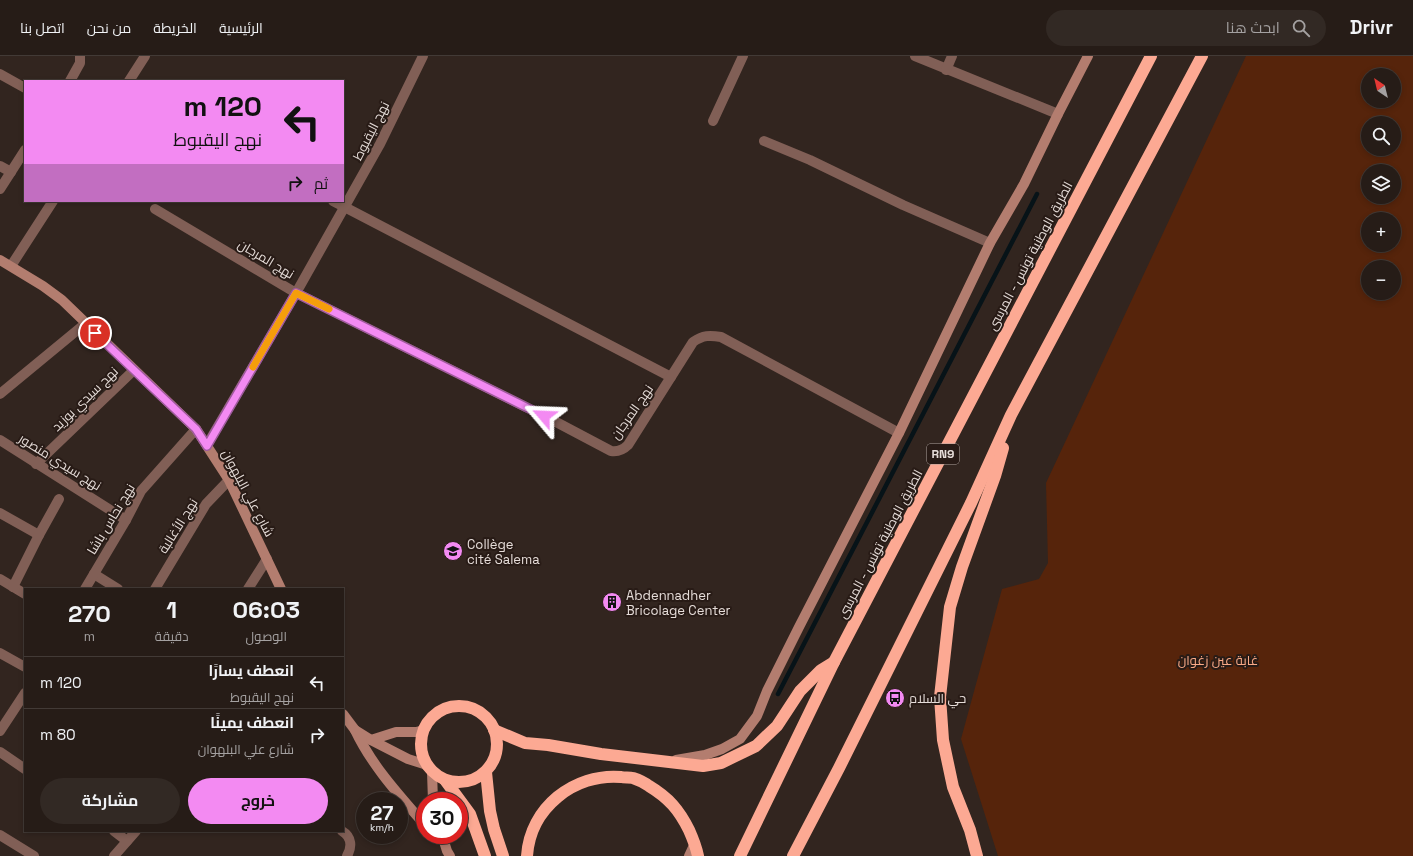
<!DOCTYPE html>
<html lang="ar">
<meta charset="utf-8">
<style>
body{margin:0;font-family:"Space Grotesk",Cairo,sans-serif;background:#322924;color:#f1f3f6;direction:rtl;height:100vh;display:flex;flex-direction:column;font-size:15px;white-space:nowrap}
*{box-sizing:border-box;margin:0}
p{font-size:13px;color:#a4a1a1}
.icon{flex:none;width:22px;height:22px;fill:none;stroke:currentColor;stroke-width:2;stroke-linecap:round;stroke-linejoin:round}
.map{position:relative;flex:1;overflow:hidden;direction:ltr}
.sheet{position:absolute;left:24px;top:532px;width:320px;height:244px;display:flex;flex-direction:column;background:#261c17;border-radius:0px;box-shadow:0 2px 6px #0003,0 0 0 1px #423a36;direction:rtl}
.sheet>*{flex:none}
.hud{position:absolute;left:24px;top:24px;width:320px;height:122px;border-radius:0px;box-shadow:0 2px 6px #0003,0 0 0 1px #423a36;direction:rtl;background:#f38af2;color:#111;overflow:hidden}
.needle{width:26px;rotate:325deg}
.controls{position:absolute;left:1361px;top:12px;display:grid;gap:8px}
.controls a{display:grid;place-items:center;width:40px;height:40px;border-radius:50%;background:#261c17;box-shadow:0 2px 6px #0003,0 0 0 1px #423a36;font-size:20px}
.speed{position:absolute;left:356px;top:736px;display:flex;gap:8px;font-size:20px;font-weight:700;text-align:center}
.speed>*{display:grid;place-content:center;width:52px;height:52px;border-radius:50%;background:#261c17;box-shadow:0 2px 6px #0003,0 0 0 1px #423a36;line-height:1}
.speed small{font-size:10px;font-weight:400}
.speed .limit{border:6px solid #d22;background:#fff;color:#111}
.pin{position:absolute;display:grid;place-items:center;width:34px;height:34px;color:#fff;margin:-17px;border:2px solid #fff;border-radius:50%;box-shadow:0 1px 4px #0007}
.me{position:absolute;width:44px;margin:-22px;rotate:296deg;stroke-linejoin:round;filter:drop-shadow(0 0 3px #0008)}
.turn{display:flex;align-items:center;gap:14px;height:84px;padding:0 16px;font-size:18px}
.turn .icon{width:52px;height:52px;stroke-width:2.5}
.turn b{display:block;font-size:28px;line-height:34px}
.then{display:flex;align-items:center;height:38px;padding:0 16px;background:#0003;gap:8px;font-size:15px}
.eta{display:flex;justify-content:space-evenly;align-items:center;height:68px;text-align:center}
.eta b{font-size:24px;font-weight:700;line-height:28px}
.button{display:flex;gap:8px;margin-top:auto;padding:8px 16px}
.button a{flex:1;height:46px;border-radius:24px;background:#f38af2;color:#111;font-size:16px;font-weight:700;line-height:46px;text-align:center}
.button a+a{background:#322924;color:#f1f3f6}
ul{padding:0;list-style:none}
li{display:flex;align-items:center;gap:12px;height:52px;padding:0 16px;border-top:1px solid #423a36}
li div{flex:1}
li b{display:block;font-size:15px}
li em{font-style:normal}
header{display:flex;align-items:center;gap:24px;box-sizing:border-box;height:56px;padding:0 20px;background:#261c17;border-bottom:1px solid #423a36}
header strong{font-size:19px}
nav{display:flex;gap:22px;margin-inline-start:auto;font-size:14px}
.search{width:280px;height:36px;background:#322924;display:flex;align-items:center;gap:10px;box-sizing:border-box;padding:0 14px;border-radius:22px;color:#a4a1a1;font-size:15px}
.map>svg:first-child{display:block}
.green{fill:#56240b;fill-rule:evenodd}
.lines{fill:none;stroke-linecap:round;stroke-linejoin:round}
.stream{stroke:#071318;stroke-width:4.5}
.street{stroke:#815f56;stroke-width:10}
.secondary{stroke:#b37d6f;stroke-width:10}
.highway{stroke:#fca993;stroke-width:12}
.route-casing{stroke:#9e5a9d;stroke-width:10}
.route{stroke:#f38af2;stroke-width:7}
.slow{stroke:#f59e0b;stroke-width:7}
.labels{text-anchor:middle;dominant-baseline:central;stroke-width:4;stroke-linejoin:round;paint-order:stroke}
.shield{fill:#281b16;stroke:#ada39e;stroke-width:1}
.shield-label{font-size:12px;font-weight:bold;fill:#e6ddd9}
.street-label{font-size:13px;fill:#e6ddd9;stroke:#281b16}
.poi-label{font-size:13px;fill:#e6ddd9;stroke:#281b16;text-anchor:start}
.park-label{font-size:13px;fill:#fbaa87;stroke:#281b16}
</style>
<header>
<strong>Drivr</strong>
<div class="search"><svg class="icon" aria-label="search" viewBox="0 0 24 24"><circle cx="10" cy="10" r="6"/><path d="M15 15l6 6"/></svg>ابحث هنا</div>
<nav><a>الرئيسية</a><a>الخريطة</a><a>من نحن</a><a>اتصل بنا</a></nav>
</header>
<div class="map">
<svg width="1413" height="800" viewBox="0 0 1413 800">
<rect width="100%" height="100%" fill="#32251f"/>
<path class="green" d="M 1246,0 L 1413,0 L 1413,800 L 998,800 L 961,683 L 1002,533 L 1039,523 L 1048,507 L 1046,427 ZM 1368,19 L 1394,19 L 1394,45 L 1368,45 ZM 1368,67 L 1394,67 L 1394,93 L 1368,93 ZM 1368,115 L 1394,115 L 1394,141 L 1368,141 ZM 1368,163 L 1394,163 L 1394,189 L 1368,189 ZM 1368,211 L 1394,211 L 1394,237 L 1368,237 Z"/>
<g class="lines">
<path class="stream" d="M 778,638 L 1037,138"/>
<g class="street">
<path d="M 915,0 L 1058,58"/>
<path d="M 946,14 L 952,0"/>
<path d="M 0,18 L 25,32"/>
<path d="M 70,25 L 80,7 L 80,0"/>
<path d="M 129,25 L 145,0"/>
<path d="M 713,65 L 743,0"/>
<path d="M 764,85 L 810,104 L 903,149 L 990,187"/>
<path d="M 0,110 L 11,116"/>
<path d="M 0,133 L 25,94"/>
<path d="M 333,145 L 671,321"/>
<path d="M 155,153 L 296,237 L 558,367 L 611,395 C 618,396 623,394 628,389 L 693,286 C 703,279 710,279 721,281 L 899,377"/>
<path d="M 11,210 L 53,145"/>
<path d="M 0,338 L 86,267"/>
<path d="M 0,384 L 126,464"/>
<path d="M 207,389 L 296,237 L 380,88 L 423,0"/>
<path d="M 36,408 L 134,314"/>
<path d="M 0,457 L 39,479"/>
<path d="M 94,518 L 118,533"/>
<path d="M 0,523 L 25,538"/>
<path d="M 13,531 L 39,479 L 59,443"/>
<path d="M 85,533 L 126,464 L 141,435 L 196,373"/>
<path d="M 155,533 L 206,448 L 229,424"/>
<path d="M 248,533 L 267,503"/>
<path d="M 0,597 L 25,611"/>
<path d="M 0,675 L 25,637"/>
<path d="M 0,696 L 25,713"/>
<path d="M 114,775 L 127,785"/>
<path d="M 342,775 C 352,781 352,791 347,800"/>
<path d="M 0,779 L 34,800"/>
<path d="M 114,800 L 136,775"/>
</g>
<g class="secondary">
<path d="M 0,204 L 43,230 L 62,244 L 196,373 L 229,424 L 281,533"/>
<path d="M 343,658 L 355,674 L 371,684 L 408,703 L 427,709"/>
<path d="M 355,674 C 372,710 399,739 425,769"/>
<path d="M 371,684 L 396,676 L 416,676 L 424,674"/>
<path d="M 676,704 L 705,699 L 722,693 L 740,683 L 757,660 L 767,635 L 799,571 L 899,377 L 990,187 L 1024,128 L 1058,58 L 1088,0"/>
<path d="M 432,716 L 433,745"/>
<path d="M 442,779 L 447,795 L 450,800"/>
<path d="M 689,800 L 695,787"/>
</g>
<g class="highway">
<circle cx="459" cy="688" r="38"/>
<path d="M 494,674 L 525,687 L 548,689 L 601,698 L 703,710 L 721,707 L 756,690 L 777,670 L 800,635 L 821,614 L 834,606"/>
<path d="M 486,716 L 490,755 L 494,773 L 503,800"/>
<path d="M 445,724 L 470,758 L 485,800"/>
<path d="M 527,800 C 530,752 574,717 621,721 C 625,722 629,721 633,722 C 639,724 645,727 649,730 C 669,742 679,754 689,774 C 693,783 696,790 698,800"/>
<path d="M 740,800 L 834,606 L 1151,0"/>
<path d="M 793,800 L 839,712 L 971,447 L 1011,359 L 1202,0"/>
<path d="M 977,800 L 970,774 L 953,731 L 943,684 L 940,641 L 950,551 L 962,511 L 995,420 L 1003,392"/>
</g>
</g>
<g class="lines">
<defs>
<path id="route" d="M 95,277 L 196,373 L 207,390 L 296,237 L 544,360"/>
</defs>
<use href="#route" class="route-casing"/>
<use href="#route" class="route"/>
<path class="slow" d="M 253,311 L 296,237 L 329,253"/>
</g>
<defs>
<symbol id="school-disc" viewBox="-11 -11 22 22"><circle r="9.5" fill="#f38af2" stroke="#281b16"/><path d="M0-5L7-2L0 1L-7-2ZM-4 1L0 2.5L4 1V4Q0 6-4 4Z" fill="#111"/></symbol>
<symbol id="building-disc" viewBox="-11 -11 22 22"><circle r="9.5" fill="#f38af2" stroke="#281b16"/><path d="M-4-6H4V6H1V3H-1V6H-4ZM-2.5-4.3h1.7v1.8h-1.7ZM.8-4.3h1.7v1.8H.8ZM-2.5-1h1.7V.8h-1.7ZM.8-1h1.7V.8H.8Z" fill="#111"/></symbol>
<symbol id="bus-disc" viewBox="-11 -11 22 22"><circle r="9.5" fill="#f38af2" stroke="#281b16"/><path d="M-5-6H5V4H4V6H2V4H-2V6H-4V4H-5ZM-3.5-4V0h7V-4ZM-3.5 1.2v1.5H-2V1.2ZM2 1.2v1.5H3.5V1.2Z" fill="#111"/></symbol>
</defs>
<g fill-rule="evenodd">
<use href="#school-disc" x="442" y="484" width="22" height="22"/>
<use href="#building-disc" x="601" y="535" width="22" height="22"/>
<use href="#bus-disc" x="884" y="631" width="22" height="22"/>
</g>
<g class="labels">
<rect class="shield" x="927" y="388" width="32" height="20" rx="3"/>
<g class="shield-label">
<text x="943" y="398">RN9</text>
</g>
<g class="street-label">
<text transform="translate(371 75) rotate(-63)">نهج اليقبوط</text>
<text transform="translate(1030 200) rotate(-62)">الطريق الوطنية تونس - المرسى</text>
<text transform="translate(266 203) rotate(31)">نهج المرجان</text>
<text transform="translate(85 343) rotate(-44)">نهج سيدي بوزيد</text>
<text transform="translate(632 356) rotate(-55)">نهج المرجان</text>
<text transform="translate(60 406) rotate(32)">نهج سيدي منصور</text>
<text transform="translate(248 437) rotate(62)">شارع علي البلهوان</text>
<text transform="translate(111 463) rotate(-59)">نهج نحاس باشا</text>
<text transform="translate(178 470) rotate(-58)">نهج الأغالبة</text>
<text transform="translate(880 488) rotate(-62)">الطريق الوطنية تونس - المرسى</text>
</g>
<g class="poi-label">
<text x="467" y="488">Collège<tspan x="467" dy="15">cité Salema</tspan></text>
<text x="626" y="539">Abdennadher<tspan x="626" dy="15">Bricolage Center</tspan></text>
<text x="909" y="642">حي السلام</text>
</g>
<g class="park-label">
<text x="1218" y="604">غابة عين زغوان</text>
</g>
</g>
</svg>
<div class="controls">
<a><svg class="needle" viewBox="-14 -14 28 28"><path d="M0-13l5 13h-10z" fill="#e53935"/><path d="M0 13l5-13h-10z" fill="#a4a1a1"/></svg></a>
<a><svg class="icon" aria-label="search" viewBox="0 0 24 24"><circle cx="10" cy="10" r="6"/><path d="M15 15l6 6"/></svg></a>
<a><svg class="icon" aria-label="layers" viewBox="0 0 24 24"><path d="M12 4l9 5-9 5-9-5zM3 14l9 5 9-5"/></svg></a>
<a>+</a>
<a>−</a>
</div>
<div class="speed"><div>27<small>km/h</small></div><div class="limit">30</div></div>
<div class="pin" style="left:95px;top:277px;background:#d93025"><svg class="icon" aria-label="arrive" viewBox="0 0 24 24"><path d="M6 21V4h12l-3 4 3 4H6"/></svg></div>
<svg class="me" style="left:544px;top:360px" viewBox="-20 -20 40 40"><path d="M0-17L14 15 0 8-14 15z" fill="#f38af2" stroke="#fff" stroke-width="4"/></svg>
<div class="hud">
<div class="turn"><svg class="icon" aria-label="left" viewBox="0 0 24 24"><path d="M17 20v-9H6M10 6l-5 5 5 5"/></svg><div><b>120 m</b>نهج اليقبوط</div></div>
<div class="then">ثم<svg class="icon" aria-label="right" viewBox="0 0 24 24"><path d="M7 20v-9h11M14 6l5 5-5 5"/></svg></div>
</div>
<section class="sheet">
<div class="eta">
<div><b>06:03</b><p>الوصول</p></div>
<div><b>1</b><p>دقيقة</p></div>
<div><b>270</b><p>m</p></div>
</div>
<ul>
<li><svg class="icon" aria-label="left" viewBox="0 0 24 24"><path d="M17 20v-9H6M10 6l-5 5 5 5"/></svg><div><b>انعطف يسارًا</b><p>نهج اليقبوط</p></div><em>120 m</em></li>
<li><svg class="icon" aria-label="right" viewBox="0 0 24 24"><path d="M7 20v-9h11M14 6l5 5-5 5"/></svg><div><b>انعطف يمينًا</b><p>شارع علي البلهوان</p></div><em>80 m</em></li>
</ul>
<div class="button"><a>خروج</a><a>مشاركة</a></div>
</section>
</div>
